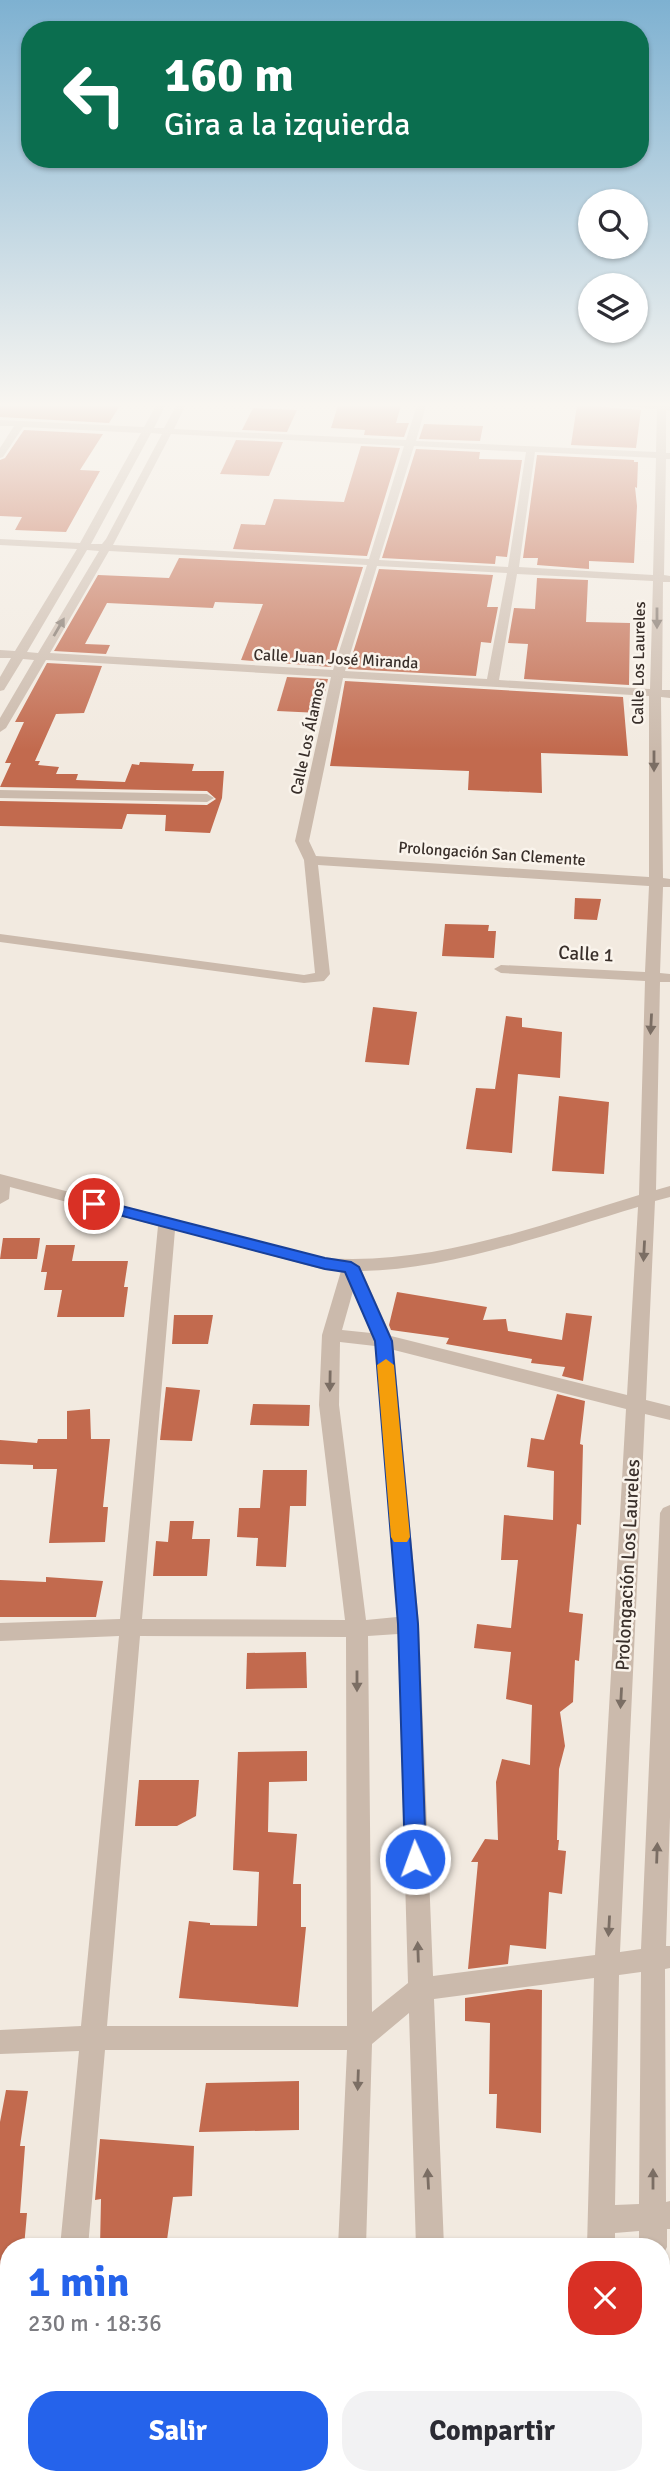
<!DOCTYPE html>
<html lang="es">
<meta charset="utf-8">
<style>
body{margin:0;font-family:Signika,sans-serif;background:#f2f2f3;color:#2b2b33;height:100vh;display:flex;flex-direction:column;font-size:26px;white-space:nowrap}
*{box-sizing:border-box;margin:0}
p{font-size:23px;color:#7c7c81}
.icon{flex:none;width:38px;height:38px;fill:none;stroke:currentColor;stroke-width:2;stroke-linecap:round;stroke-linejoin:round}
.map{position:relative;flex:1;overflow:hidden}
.details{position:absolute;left:0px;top:2238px;width:670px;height:247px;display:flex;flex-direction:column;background:#fff;border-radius:28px 28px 0 0;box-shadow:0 2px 5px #0004}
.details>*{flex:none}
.guide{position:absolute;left:21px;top:21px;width:628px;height:147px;border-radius:28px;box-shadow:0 2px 5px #0004;background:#0b6e4f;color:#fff;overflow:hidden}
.buttons{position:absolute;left:578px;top:189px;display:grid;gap:14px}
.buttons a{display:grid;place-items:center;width:70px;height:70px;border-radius:50%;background:#fff;box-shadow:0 2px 5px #0004;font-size:35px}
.pin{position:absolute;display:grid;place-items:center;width:60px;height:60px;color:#fff;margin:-30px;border:4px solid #fff;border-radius:50%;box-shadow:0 2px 7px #0007}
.me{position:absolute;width:77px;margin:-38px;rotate:358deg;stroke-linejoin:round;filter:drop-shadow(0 0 5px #0008)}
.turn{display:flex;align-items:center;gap:24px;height:147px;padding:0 28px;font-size:32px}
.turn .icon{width:91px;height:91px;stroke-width:2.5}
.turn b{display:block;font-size:49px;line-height:60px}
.round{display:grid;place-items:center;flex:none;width:74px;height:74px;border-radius:28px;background:#f2f2f3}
.summary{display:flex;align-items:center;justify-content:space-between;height:119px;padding:0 28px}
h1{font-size:42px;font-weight:700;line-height:52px;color:#2563eb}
.primary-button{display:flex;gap:14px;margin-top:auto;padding:14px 28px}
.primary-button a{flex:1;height:80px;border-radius:28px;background:#2563eb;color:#fff;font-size:28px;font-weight:700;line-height:80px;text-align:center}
.primary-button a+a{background:#f2f2f3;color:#2b2b33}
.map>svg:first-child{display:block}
.building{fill:#c26a4e}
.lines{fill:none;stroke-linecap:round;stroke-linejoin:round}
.minor{fill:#cbbaac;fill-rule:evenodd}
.oneway{fill:#7b6e64}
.route{fill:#2563eb;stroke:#184099;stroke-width:2}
.slow{fill:#f59e0b}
.labels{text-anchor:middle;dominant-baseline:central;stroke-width:5;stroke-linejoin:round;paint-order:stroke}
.far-street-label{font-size:16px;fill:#392f2a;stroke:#faf4ec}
.street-label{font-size:19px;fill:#392f2a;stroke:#faf4ec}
</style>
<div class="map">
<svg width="670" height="2484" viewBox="0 0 670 2484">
<rect width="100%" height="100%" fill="#f2eae0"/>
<g class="building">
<path d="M 94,402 L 122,402 L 109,423 L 0,417 L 0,403 L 91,406 Z"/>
<path d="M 339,402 L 402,402 L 396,423 L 409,423 L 404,437 L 364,435 L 365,430 L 331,428 Z"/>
<path d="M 577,405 L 641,410 L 636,448 L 571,445 Z"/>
<path d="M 253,408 L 297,410 L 287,432 L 242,430 Z"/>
<path d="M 424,424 L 483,426 L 480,441 L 419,439 Z"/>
<path d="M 24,430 L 103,434 L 80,470 L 100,471 L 66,532 L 15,530 L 22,517 L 0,516 L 0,460 L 5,458 Z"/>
<path d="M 236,440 L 283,442 L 269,476 L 220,474 Z"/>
<path d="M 361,446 L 400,448 L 367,556 L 233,549 L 241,524 L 265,525 L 274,499 L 344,502 Z"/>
<path d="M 416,449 L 480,452 L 479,459 L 522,460 L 507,557 L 496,556 L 495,564 L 382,558 Z"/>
<path d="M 537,455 L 634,460 L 634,462 L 638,462 L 637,488 L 635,487 L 637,506 L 634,563 L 589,561 L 589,569 L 537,565 L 538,558 L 523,558 Z"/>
<path d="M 179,558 L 363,567 L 331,667 L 241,660 L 263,604 L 215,602 L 213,608 L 107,603 L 85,644 L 110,645 L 106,654 L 54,651 L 98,575 L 169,578 Z"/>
<path d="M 379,569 L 493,575 L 487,607 L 498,607 L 491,643 L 481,642 L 476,676 L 348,669 Z"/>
<path d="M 537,578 L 588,580 L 586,622 L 630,623 L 629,685 L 524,679 L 528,644 L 508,643 L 514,608 L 535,609 Z"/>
<path d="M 47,663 L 102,666 L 84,713 L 56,714 L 35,761 L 40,761 L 38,765 L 59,767 L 56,774 L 78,774 L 76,780 L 125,782 L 132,764 L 139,765 L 140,762 L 194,764 L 192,771 L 224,771 L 222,798 L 210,833 L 165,831 L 166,815 L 127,814 L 122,829 L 0,826 L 0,801 L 207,805 L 216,799 L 207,791 L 0,787 L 11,763 L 5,763 L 24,722 L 15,722 Z"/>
<path d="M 287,677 L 328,679 L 320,713 L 277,711 Z"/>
<path d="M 345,681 L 623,697 L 628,756 L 541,753 L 542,793 L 468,790 L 469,771 L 330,766 Z"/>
<path d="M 575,898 L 601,899 L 597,920 L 574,919 Z"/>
<path d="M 445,924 L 489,925 L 488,931 L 496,931 L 494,958 L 442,956 Z"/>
<path d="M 373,1007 L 417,1012 L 409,1065 L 365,1062 Z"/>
<path d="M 506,1016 L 522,1018 L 522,1027 L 562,1032 L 560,1078 L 518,1074 L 512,1153 L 466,1149 L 476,1088 L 495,1089 Z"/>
<path d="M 559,1096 L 609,1102 L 604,1174 L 552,1171 Z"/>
<path d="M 3,1238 L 40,1238 L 37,1259 L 0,1259 Z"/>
<path d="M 46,1245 L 75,1245 L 72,1261 L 128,1261 L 124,1287 L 128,1287 L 124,1317 L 57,1317 L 62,1290 L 44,1290 L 47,1272 L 41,1272 Z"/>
<path d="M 397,1292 L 487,1307 L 483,1320 L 506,1319 L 508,1331 L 562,1340 L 566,1313 L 592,1316 L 583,1381 L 562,1376 L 565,1367 L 531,1363 L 532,1359 L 446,1344 L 449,1338 L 391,1330 L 389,1325 Z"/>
<path d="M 174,1315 L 213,1315 L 208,1344 L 172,1344 Z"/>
<path d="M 166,1387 L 200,1390 L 192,1441 L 160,1440 Z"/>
<path d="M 557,1394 L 585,1401 L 580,1444 L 583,1445 L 581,1525 L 577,1524 L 569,1612 L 583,1614 L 579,1661 L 575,1660 L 573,1702 L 560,1712 L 565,1746 L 559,1769 L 557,1840 L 559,1840 L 558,1850 L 566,1851 L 562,1894 L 549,1892 L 546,1949 L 510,1945 L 508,1964 L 468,1969 L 478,1862 L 471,1862 L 485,1839 L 498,1840 L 496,1782 L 502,1759 L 530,1765 L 532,1705 L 506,1699 L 511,1652 L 474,1648 L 477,1624 L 511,1628 L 518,1560 L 501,1560 L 504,1515 L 553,1520 L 554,1471 L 527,1467 L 531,1438 L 544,1440 Z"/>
<path d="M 253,1404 L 310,1405 L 309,1426 L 250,1425 Z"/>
<path d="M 90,1409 L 91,1439 L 110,1439 L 103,1507 L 108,1507 L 105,1542 L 49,1543 L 57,1469 L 33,1469 L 33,1465 L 0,1464 L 0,1440 L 37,1443 L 38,1439 L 67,1439 L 67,1411 Z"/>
<path d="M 263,1470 L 307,1470 L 306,1506 L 290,1506 L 286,1567 L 256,1566 L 258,1538 L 237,1537 L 239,1508 L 260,1508 Z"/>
<path d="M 170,1521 L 194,1521 L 192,1539 L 210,1539 L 207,1576 L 153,1576 L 156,1541 L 168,1542 Z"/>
<path d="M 46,1577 L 103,1581 L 96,1617 L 0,1617 L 0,1580 L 46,1582 Z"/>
<path d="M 306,1652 L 307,1688 L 246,1689 L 247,1653 Z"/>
<path d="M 307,1751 L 307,1781 L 269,1782 L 268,1832 L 297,1834 L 293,1884 L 301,1884 L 301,1927 L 306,1927 L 298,2007 L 179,1998 L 189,1921 L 210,1923 L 210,1925 L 257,1926 L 259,1872 L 233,1870 L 238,1752 Z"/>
<path d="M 139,1780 L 199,1780 L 196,1816 L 177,1826 L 135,1826 Z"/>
<path d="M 528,1989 L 542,1990 L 541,2133 L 496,2128 L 497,2094 L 489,2094 L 490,2023 L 465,2021 L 465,1998 Z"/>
<path d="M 299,2081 L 299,2130 L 199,2132 L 206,2083 Z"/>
<path d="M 6,2090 L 28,2091 L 20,2146 L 25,2146 L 20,2213 L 27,2213 L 24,2247 L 9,2247 L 9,2266 L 0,2266 L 0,2122 Z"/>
<path d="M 100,2139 L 194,2146 L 192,2196 L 173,2197 L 166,2247 L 100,2247 L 101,2199 L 95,2200 Z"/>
</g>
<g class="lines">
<g class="minor">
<path d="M 158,402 L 167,402 L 154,428 L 164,428 L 178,402 L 187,402 L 174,429 L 406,440 L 418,402 L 427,402 L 416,441 L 656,452 L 657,409 L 578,402 L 670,404 L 670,410 L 666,410 L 666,453 L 670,453 L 670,459 L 666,459 L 664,575 L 670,576 L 670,582 L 663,582 L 662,690 L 670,690 L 670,698 L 661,697 L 663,878 L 670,879 L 670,887 L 663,887 L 660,973 L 670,974 L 670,982 L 660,982 L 656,1190 L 670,1186 L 670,1197 L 655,1201 L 646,1400 L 670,1406 L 670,1420 L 645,1414 L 620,1952 L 641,1949 L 660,1513 L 663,1508 L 670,1505 L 670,1817 L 666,1946 L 670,1946 L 670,1968 L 665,1969 L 666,2202 L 670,2201 L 670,2229 L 667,2229 L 667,2247 L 662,2257 L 662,2247 L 639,2247 L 639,2231 L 615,2233 L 615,2247 L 587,2247 L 594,1978 L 434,1999 L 444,2247 L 416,2247 L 409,2013 L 372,2044 L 366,2247 L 338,2247 L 347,2050 L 105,2050 L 88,2247 L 60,2247 L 79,2051 L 0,2054 L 0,2030 L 81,2026 L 119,1636 L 0,1641 L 0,1623 L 120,1619 L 158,1226 L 10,1187 L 9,1199 L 0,1204 L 0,1174 L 325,1258 C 431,1266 538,1226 639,1195 L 645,981 L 501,973 L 494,969 L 501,965 L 645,972 L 649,886 L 318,865 L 330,974 L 324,981 L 304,983 L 0,942 L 0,934 L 304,975 L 315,973 L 304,860 L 295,841 L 331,677 L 46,660 L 6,728 L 0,732 L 0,718 L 34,660 L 23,659 L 4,690 L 0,691 L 0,677 L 11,658 L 0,658 L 0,650 L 15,651 L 77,549 L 0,545 L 0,539 L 80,543 L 141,433 L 23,427 L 3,457 L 0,458 L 0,448 L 14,426 L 0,426 L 0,420 L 144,427 ZM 151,433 L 162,434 L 106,539 L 102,544 L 91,544 ZM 171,434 L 404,446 L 369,559 L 113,545 ZM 414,446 L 526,452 L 508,567 L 379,560 ZM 535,452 L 656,458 L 653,575 L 519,567 ZM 87,550 L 99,551 L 38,653 L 27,652 ZM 109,551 L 367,565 L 333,670 L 50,653 ZM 377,566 L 507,573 L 487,679 L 345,671 ZM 517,574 L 653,581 L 650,689 L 499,680 ZM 343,678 L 649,696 L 649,877 L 316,856 L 309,841 ZM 638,1207 L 627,1395 L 391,1336 L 362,1271 C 450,1270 553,1232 638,1207 ZM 175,1230 L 325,1270 L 341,1271 L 322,1335 L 319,1405 L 345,1620 L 142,1619 ZM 353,1291 L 371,1333 L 342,1330 ZM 340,1342 L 375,1346 L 397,1617 L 366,1620 L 339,1405 ZM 394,1350 L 626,1409 L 595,1955 L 433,1976 L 419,1624 ZM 398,1634 L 408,1983 L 372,2012 L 368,1636 ZM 140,1636 L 346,1637 L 347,2026 L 107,2026 ZM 641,1972 L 639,2204 L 615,2205 L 619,1975 Z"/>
<path d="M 0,790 L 207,794 L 214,798 L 207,802 L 0,798 Z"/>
<path d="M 662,2465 L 668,2476 L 668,2484 L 638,2484 L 638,2476 L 662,2476 Z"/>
<path d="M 38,2476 L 68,2476 L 67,2484 L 37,2484 Z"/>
<rect x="329" y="2476" width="30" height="8"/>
<rect x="416" y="2476" width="30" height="8"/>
<rect x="584" y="2476" width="30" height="8"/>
</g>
</g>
<defs><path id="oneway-solid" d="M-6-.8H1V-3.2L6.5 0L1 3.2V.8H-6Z" transform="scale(1.75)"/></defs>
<g class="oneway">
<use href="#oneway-solid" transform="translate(657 618) rotate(90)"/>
<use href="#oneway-solid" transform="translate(59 627) rotate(-60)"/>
<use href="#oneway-solid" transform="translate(654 761) rotate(90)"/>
<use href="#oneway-solid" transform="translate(651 1024) rotate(93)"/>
<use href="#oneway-solid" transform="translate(644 1251) rotate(93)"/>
<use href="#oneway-solid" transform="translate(330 1381) rotate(91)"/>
<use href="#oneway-solid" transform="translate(357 1681) rotate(90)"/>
<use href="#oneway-solid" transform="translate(621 1698) rotate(93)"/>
<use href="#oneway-solid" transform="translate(657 1853) rotate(-88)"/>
<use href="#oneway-solid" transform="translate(609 1926) rotate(93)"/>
<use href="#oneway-solid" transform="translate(418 1952) rotate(-92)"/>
<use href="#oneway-solid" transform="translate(358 2080) rotate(92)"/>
<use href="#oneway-solid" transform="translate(428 2179) rotate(-93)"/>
<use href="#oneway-solid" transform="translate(653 2179) rotate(-90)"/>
</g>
<linearGradient id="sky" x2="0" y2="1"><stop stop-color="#7eb1d1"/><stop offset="0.54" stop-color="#f9f6f1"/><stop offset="1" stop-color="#f9f6f1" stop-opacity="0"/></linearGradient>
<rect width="670" height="750" fill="url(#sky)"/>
<path class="route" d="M 94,1199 L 325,1258 L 351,1262 L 359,1267 L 392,1341 L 418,1624 L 426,1859 L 423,1865 L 415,1868 L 408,1865 L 405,1859 L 398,1624 L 375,1341 L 345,1272 L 325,1269 L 88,1207 L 86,1204 Z"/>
<path class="slow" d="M 386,1359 L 394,1365 L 410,1537 L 407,1542 L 394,1542 L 391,1537 L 377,1365 Z"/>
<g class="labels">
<g class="far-street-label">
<text transform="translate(336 659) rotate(3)">Calle Juan José Miranda</text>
<text transform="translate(639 663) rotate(-89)">Calle Los Laureles</text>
<text transform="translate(308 738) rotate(-78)">Calle Los Álamos</text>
<text transform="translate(492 854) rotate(4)">Prolongación San Clemente</text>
</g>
<g class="street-label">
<text transform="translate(586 954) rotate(3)">Calle 1</text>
<text transform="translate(628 1565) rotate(-87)">Prolongación Los Laureles</text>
</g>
</g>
</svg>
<div class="buttons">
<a><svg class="icon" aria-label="search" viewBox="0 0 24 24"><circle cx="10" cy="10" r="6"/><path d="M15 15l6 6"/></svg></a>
<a><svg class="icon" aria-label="layers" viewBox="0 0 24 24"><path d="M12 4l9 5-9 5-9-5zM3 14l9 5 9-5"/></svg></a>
</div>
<div class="pin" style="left:94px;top:1204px;background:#d93025"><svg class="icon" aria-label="arrive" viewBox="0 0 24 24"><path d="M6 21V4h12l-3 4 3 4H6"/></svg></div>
<svg class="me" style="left:415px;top:1859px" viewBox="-20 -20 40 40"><circle r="17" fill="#2563eb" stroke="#fff" stroke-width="3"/><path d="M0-11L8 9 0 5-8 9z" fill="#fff"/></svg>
<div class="guide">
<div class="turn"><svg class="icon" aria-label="left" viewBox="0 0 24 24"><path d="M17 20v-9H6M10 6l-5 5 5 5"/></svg><div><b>160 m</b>Gira a la izquierda</div></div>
</div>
<section class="details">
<div class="summary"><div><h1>1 min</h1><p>230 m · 18:36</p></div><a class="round" style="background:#d93025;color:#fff"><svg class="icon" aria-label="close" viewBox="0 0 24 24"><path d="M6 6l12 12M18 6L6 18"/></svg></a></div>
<div class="primary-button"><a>Salir</a><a>Compartir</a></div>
</section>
</div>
